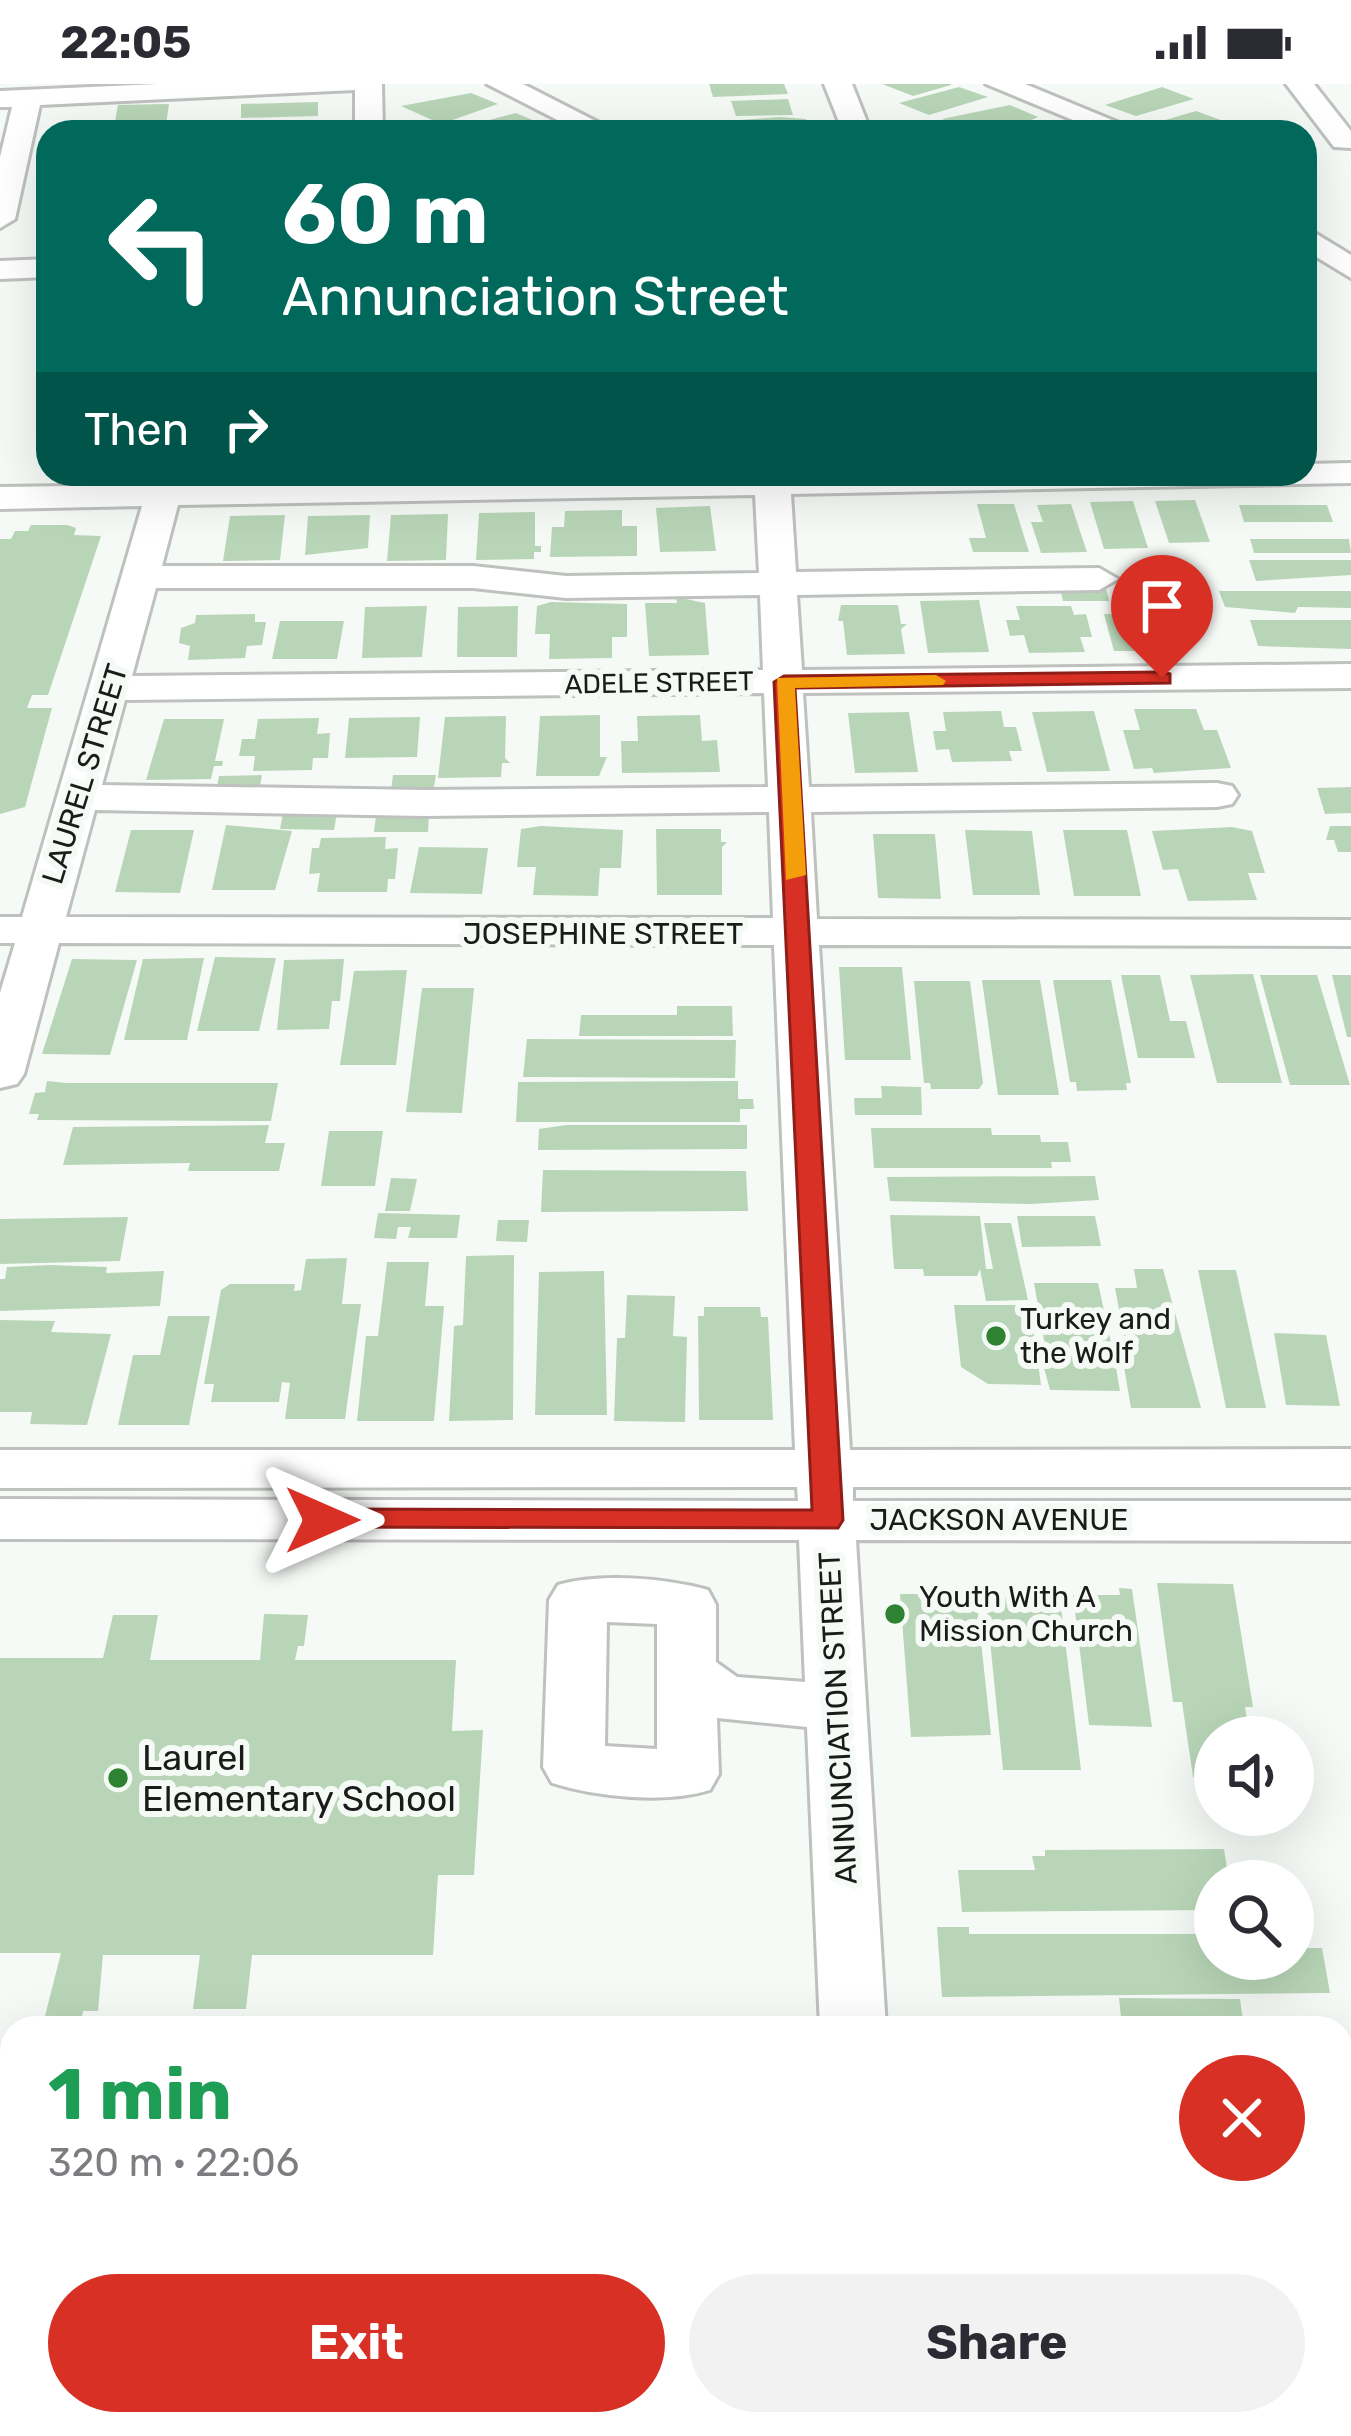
<!DOCTYPE html>
<meta charset="utf-8">
<style>
body{margin:0;font-family:Rubik,sans-serif;background:#f2f2f3;color:#2b2b33;height:100vh;display:flex;flex-direction:column;font-size:45px;white-space:nowrap}
*{box-sizing:border-box;margin:0}
p{font-size:39px;color:#7c7c81}
.icon{flex:none;width:66px;height:66px;fill:none;stroke:currentColor;stroke-width:2;stroke-linecap:round;stroke-linejoin:round}
.map{position:relative;flex:1;overflow:hidden}
.panel{position:absolute;left:0px;top:1932px;width:1353px;height:420px;display:flex;flex-direction:column;background:#fff;border-radius:36px 36px 0 0;box-shadow:0 12px 48px #0002}
.panel>*{flex:none}
.banner{position:absolute;left:36px;top:36px;width:1281px;height:366px;border-radius:36px;box-shadow:0 12px 48px #0002;background:#00695c;color:#fff;overflow:hidden}
.buttons{position:absolute;left:1194px;top:1632px;display:grid;gap:24px}
.buttons a{display:grid;place-items:center;width:120px;height:120px;border-radius:50%;background:#fff;box-shadow:0 12px 48px #0002;font-size:60px}
.pin{position:absolute;display:grid;place-items:center;width:102px;height:102px;color:#fff;margin:-123px -51px;border-radius:50% 50% 50% 0;rotate:-45deg;box-shadow:0 0 12px #0007}
.pin .icon{rotate:45deg}
.me{position:absolute;width:132px;margin:-66px;rotate:90deg;stroke-linejoin:round;filter:drop-shadow(0 0 9px #0008)}
.turn{display:flex;align-items:center;gap:42px;height:252px;padding:0 48px;font-size:54px}
.turn .icon{width:156px;height:156px;stroke-width:2.5}
.turn b{display:block;font-size:84px;line-height:102px}
.then{display:flex;align-items:center;height:114px;padding:0 48px;background:#0003;gap:24px;font-size:45px}
.round{display:grid;place-items:center;flex:none;width:126px;height:126px;border-radius:63px;background:#f2f2f3}
.head{display:flex;align-items:center;justify-content:space-between;height:204px;padding:0 48px}
h1{font-size:72px;font-weight:700;line-height:90px;color:#1e9e55}
.primary-button{display:flex;gap:24px;margin-top:auto;padding:24px 48px}
.primary-button a{flex:1;height:138px;border-radius:72px;background:#d93025;color:#fff;font-size:48px;font-weight:700;line-height:138px;text-align:center}
.primary-button a+a{background:#f2f2f3;color:#2b2b33}
.status{display:flex;justify-content:space-between;align-items:center;height:84px;padding:0 60px;background:#fff;direction:ltr}
.status svg{height:33px;fill:currentColor}
.map>svg:first-child{display:block}
.building{fill:#b8d6b7}
.lines{fill:none;stroke-linecap:round;stroke-linejoin:round}
.minor-casing{stroke:#bec1bd;stroke-width:6}
.minor{fill:#fff;fill-rule:evenodd}
.route{fill:#d93025;stroke:#8d1f18;stroke-width:3}
.slow{fill:#f59e0b}
.poi-dot{fill:#2d8331;stroke:#f6faf6;stroke-width:4.5}
.labels{text-anchor:middle;dominant-baseline:central;stroke-width:12;stroke-linejoin:round;paint-order:stroke}
.far-street-label{font-size:27px;fill:#1a1c1a;stroke:#f6faf6}
.street-label{font-size:30px;fill:#1a1c1a;stroke:#f6faf6}
.poi-label{font-size:30px;fill:#1a1c1a;stroke:#f6faf6;text-anchor:start}
.near-poi-label{font-size:36px;fill:#1a1c1a;stroke:#f6faf6;text-anchor:start}
</style>
<div class="status"><b>22:05</b><svg viewBox="0 0 49 12"><path d="M0 12V9h3v3zM5 12V6h3v6zM10 12V3h3v9zM15 12V0h3v12zM26 1h20v11H26zM47 4h2v5h-2z"/></svg></div>
<div class="map">
<svg width="1351" height="2352" viewBox="0 0 1351 2352">
<rect width="100%" height="100%" fill="#f6faf6"/>
<g class="building">
<path d="M 709,0 L 784,0 L 788,10 L 713,13 Z"/>
<path d="M 882,0 L 951,0 L 951,1 L 913,12 Z"/>
<path d="M 959,3 L 988,13 L 929,31 L 899,19 Z"/>
<path d="M 1162,3 L 1194,15 L 1136,32 L 1105,21 Z"/>
<path d="M 471,9 L 498,20 L 441,40 L 401,22 Z"/>
<path d="M 788,15 L 793,31 L 736,32 L 731,17 Z"/>
<path d="M 318,18 L 318,32 L 241,34 L 241,20 Z"/>
<path d="M 169,20 L 165,48 L 113,48 L 118,21 Z"/>
<path d="M 1010,21 L 1038,33 L 1004,48 L 969,48 L 942,35 Z"/>
<path d="M 1196,27 L 1229,39 L 1178,48 L 1155,39 Z"/>
<path d="M 516,29 L 542,40 L 525,45 L 531,48 L 459,44 Z"/>
<path d="M 780,33 L 806,35 L 810,48 L 727,48 L 724,37 Z"/>
<path d="M 300,39 L 300,48 L 243,48 L 243,40 Z"/>
<path d="M 1195,416 L 1210,458 L 1169,459 L 1155,417 Z"/>
<path d="M 1133,417 L 1148,464 L 1104,465 L 1090,418 Z"/>
<path d="M 977,420 L 1014,420 L 1029,468 L 973,468 L 969,454 L 986,454 Z"/>
<path d="M 1071,420 L 1087,468 L 1041,469 L 1031,438 L 1043,438 L 1037,421 Z"/>
<path d="M 1239,421 L 1327,421 L 1333,438 L 1244,438 Z"/>
<path d="M 710,422 L 716,467 L 660,468 L 656,424 Z"/>
<path d="M 622,426 L 622,442 L 637,442 L 637,472 L 550,473 L 552,443 L 564,443 L 565,427 Z"/>
<path d="M 535,428 L 535,462 L 541,462 L 541,468 L 534,468 L 534,475 L 476,476 L 479,429 Z"/>
<path d="M 448,430 L 446,476 L 387,477 L 391,431 Z"/>
<path d="M 285,431 L 280,476 L 223,477 L 230,432 Z"/>
<path d="M 370,431 L 368,464 L 305,471 L 308,432 Z"/>
<path d="M 31,441 L 67,441 L 76,444 L 74,451 L 101,452 L 48,611 L 32,611 L 27,624 L 52,624 L 25,723 L 0,730 L 0,455 L 11,455 L 15,447 L 28,447 Z"/>
<path d="M 1250,455 L 1349,455 L 1351,469 L 1254,469 Z"/>
<path d="M 1249,476 L 1351,476 L 1351,491 L 1256,497 Z"/>
<path d="M 1060,504 L 1106,504 L 1109,517 L 1063,517 Z"/>
<path d="M 1219,507 L 1351,507 L 1351,524 L 1298,523 L 1295,529 L 1225,523 Z"/>
<path d="M 676,513 L 705,519 L 709,571 L 649,572 L 645,519 L 677,519 Z"/>
<path d="M 979,516 L 989,568 L 928,569 L 920,517 Z"/>
<path d="M 551,518 L 627,520 L 627,553 L 612,553 L 612,574 L 549,575 L 550,550 L 535,550 L 537,522 Z"/>
<path d="M 841,521 L 898,521 L 901,540 L 907,540 L 901,545 L 905,570 L 847,571 L 843,537 L 838,537 Z"/>
<path d="M 427,522 L 422,573 L 362,574 L 365,523 Z"/>
<path d="M 518,522 L 517,573 L 457,573 L 458,523 Z"/>
<path d="M 1016,522 L 1071,522 L 1074,531 L 1086,530 L 1092,553 L 1080,553 L 1085,568 L 1029,569 L 1024,551 L 1010,552 L 1006,536 L 1020,536 Z"/>
<path d="M 255,530 L 255,538 L 266,538 L 262,561 L 247,562 L 245,574 L 188,576 L 190,562 L 179,559 L 181,544 L 195,539 L 196,531 Z"/>
<path d="M 1104,530 L 1167,530 L 1178,567 L 1114,567 Z"/>
<path d="M 1250,536 L 1351,536 L 1351,565 L 1258,562 Z"/>
<path d="M 280,537 L 344,537 L 337,575 L 272,575 Z"/>
<path d="M 1134,625 L 1196,625 L 1204,646 L 1217,646 L 1231,684 L 1154,689 L 1152,684 L 1134,685 L 1123,646 L 1140,646 Z"/>
<path d="M 1001,627 L 1004,643 L 1016,643 L 1022,667 L 1009,667 L 1012,677 L 952,678 L 949,665 L 936,666 L 933,647 L 946,647 L 943,628 Z"/>
<path d="M 1094,627 L 1110,687 L 1047,688 L 1032,628 Z"/>
<path d="M 909,628 L 918,688 L 855,689 L 848,629 Z"/>
<path d="M 600,631 L 600,673 L 607,673 L 599,692 L 536,692 L 540,632 Z"/>
<path d="M 700,631 L 702,657 L 717,656 L 720,688 L 622,689 L 621,657 L 638,657 L 637,632 Z"/>
<path d="M 506,632 L 505,674 L 510,679 L 502,679 L 501,693 L 438,694 L 445,633 Z"/>
<path d="M 420,633 L 417,673 L 345,674 L 349,634 Z"/>
<path d="M 319,634 L 317,650 L 330,649 L 328,674 L 313,674 L 312,686 L 253,687 L 255,672 L 239,672 L 242,655 L 255,655 L 258,635 Z"/>
<path d="M 164,635 L 224,635 L 215,677 L 223,677 L 222,682 L 214,682 L 211,695 L 146,696 Z"/>
<path d="M 262,691 L 259,708 L 216,708 L 219,692 Z"/>
<path d="M 393,691 L 436,691 L 433,707 L 391,707 Z"/>
<path d="M 1351,703 L 1351,729 L 1325,730 L 1317,704 Z"/>
<path d="M 397,728 L 429,731 L 428,748 L 374,748 L 376,732 Z"/>
<path d="M 283,729 L 337,729 L 334,746 L 280,745 Z"/>
<path d="M 226,741 L 292,747 L 275,806 L 212,806 Z"/>
<path d="M 541,742 L 623,746 L 621,784 L 600,784 L 598,812 L 533,811 L 536,783 L 517,783 L 521,745 Z"/>
<path d="M 1330,742 L 1351,742 L 1351,768 L 1338,768 L 1334,756 L 1326,756 Z"/>
<path d="M 1232,743 L 1252,747 L 1265,789 L 1248,789 L 1257,816 L 1188,817 L 1178,785 L 1163,786 L 1152,747 Z"/>
<path d="M 656,745 L 721,745 L 721,758 L 727,758 L 722,763 L 722,811 L 657,811 Z"/>
<path d="M 131,746 L 194,746 L 180,809 L 115,808 Z"/>
<path d="M 965,746 L 1032,747 L 1040,811 L 973,811 Z"/>
<path d="M 1063,746 L 1127,746 L 1141,812 L 1074,812 Z"/>
<path d="M 873,750 L 935,750 L 941,815 L 878,814 Z"/>
<path d="M 386,753 L 385,765 L 398,764 L 395,795 L 388,795 L 387,808 L 317,808 L 320,789 L 309,790 L 312,764 L 319,764 L 321,754 Z"/>
<path d="M 419,763 L 488,764 L 482,810 L 410,809 Z"/>
<path d="M 215,873 L 276,874 L 259,947 L 197,947 Z"/>
<path d="M 204,874 L 187,956 L 124,956 L 143,875 Z"/>
<path d="M 72,875 L 137,876 L 110,971 L 42,970 Z"/>
<path d="M 344,875 L 340,917 L 332,917 L 329,945 L 277,946 L 284,876 Z"/>
<path d="M 839,883 L 902,883 L 911,976 L 845,976 Z"/>
<path d="M 407,886 L 396,981 L 340,981 L 354,887 Z"/>
<path d="M 1253,890 L 1282,999 L 1217,999 L 1190,891 Z"/>
<path d="M 1121,891 L 1160,891 L 1170,937 L 1186,937 L 1195,974 L 1138,974 Z"/>
<path d="M 1260,891 L 1317,891 L 1350,1001 L 1290,1001 Z"/>
<path d="M 1332,891 L 1351,891 L 1351,953 L 1347,953 Z"/>
<path d="M 982,896 L 1040,896 L 1059,1011 L 998,1011 Z"/>
<path d="M 1053,896 L 1111,896 L 1131,999 L 1126,999 L 1127,1006 L 1077,1007 L 1076,998 L 1070,998 Z"/>
<path d="M 914,897 L 970,897 L 983,999 L 979,1005 L 931,1005 L 930,999 L 924,999 Z"/>
<path d="M 422,904 L 474,904 L 462,1029 L 406,1028 Z"/>
<path d="M 677,922 L 732,922 L 733,952 L 579,952 L 581,931 L 677,931 Z"/>
<path d="M 527,955 L 736,956 L 735,994 L 523,993 Z"/>
<path d="M 47,997 L 67,999 L 278,999 L 271,1037 L 37,1036 L 39,1030 L 29,1030 L 35,1009 L 45,1008 Z"/>
<path d="M 738,997 L 738,1015 L 753,1015 L 754,1025 L 740,1025 L 740,1038 L 516,1038 L 518,998 Z"/>
<path d="M 881,1002 L 921,1003 L 922,1031 L 855,1031 L 854,1014 L 882,1014 Z"/>
<path d="M 269,1041 L 265,1059 L 285,1059 L 279,1087 L 188,1087 L 190,1079 L 63,1081 L 73,1043 Z"/>
<path d="M 566,1041 L 747,1041 L 747,1065 L 538,1066 L 539,1045 Z"/>
<path d="M 871,1044 L 991,1044 L 992,1051 L 1040,1051 L 1041,1058 L 1068,1058 L 1071,1078 L 1051,1078 L 1052,1084 L 874,1084 Z"/>
<path d="M 329,1047 L 383,1047 L 375,1102 L 321,1102 Z"/>
<path d="M 543,1086 L 746,1087 L 748,1127 L 541,1128 Z"/>
<path d="M 1095,1092 L 1099,1116 L 1031,1120 L 890,1117 L 887,1093 Z"/>
<path d="M 391,1094 L 417,1095 L 410,1127 L 385,1127 Z"/>
<path d="M 378,1129 L 460,1131 L 457,1154 L 408,1154 L 411,1143 L 398,1143 L 396,1155 L 374,1154 Z"/>
<path d="M 890,1131 L 980,1132 L 986,1185 L 993,1185 L 984,1139 L 1011,1139 L 1028,1216 L 986,1217 L 980,1185 L 977,1192 L 924,1192 L 923,1185 L 894,1185 Z"/>
<path d="M 1017,1132 L 1095,1132 L 1101,1162 L 1022,1163 Z"/>
<path d="M 128,1133 L 120,1177 L 0,1180 L 0,1135 Z"/>
<path d="M 498,1136 L 529,1136 L 527,1158 L 496,1157 Z"/>
<path d="M 514,1171 L 513,1336 L 449,1337 L 454,1242 L 463,1241 L 466,1172 Z"/>
<path d="M 347,1174 L 342,1220 L 361,1220 L 345,1335 L 285,1335 L 290,1299 L 282,1298 L 279,1318 L 211,1318 L 214,1300 L 204,1300 L 221,1206 L 230,1200 L 295,1200 L 294,1207 L 301,1206 L 306,1175 Z"/>
<path d="M 387,1178 L 429,1178 L 425,1222 L 444,1222 L 434,1337 L 357,1337 L 366,1252 L 378,1252 Z"/>
<path d="M 51,1181 L 107,1183 L 106,1189 L 164,1187 L 160,1222 L 0,1227 L 0,1195 L 5,1195 L 7,1183 Z"/>
<path d="M 1134,1185 L 1163,1185 L 1201,1324 L 1131,1324 L 1123,1277 L 1115,1277 L 1120,1307 L 1050,1306 L 1038,1262 L 1045,1262 L 1034,1199 L 1098,1199 L 1112,1263 L 1126,1263 L 1115,1204 L 1137,1204 Z"/>
<path d="M 1198,1186 L 1236,1186 L 1266,1324 L 1226,1324 Z"/>
<path d="M 604,1187 L 607,1331 L 535,1331 L 539,1188 Z"/>
<path d="M 627,1211 L 675,1212 L 673,1252 L 687,1253 L 685,1338 L 614,1337 L 617,1254 L 625,1254 Z"/>
<path d="M 954,1221 L 1030,1221 L 1041,1301 L 988,1300 L 961,1283 Z"/>
<path d="M 704,1223 L 760,1223 L 761,1233 L 768,1233 L 773,1336 L 699,1336 L 698,1232 L 704,1232 Z"/>
<path d="M 168,1232 L 210,1232 L 189,1341 L 118,1341 L 133,1271 L 160,1271 Z"/>
<path d="M 0,1236 L 55,1237 L 51,1248 L 111,1250 L 87,1341 L 30,1340 L 32,1328 L 0,1328 Z"/>
<path d="M 1274,1249 L 1326,1251 L 1340,1322 L 1286,1321 Z"/>
<path d="M 1157,1499 L 1233,1500 L 1253,1623 L 1245,1623 L 1250,1653 L 1215,1653 L 1215,1694 L 1193,1693 L 1182,1618 L 1173,1618 Z"/>
<path d="M 1119,1504 L 1132,1505 L 1152,1643 L 1089,1641 L 1073,1511 L 1120,1511 Z"/>
<path d="M 985,1507 L 1059,1507 L 1081,1686 L 1003,1686 Z"/>
<path d="M 900,1510 L 976,1510 L 991,1651 L 911,1653 Z"/>
<path d="M 264,1530 L 308,1531 L 304,1562 L 298,1562 L 295,1576 L 456,1576 L 452,1647 L 483,1646 L 474,1791 L 438,1791 L 433,1871 L 252,1871 L 246,1925 L 193,1925 L 200,1871 L 103,1871 L 98,1927 L 83,1927 L 80,1944 L 42,1944 L 61,1869 L 0,1869 L 0,1574 L 103,1574 L 113,1531 L 158,1531 L 150,1576 L 260,1576 Z"/>
<path d="M 1224,1765 L 1229,1797 L 1215,1797 L 1215,1826 L 962,1828 L 958,1786 L 1035,1786 L 1032,1772 L 1045,1772 L 1045,1766 Z"/>
<path d="M 937,1843 L 969,1843 L 969,1850 L 1203,1850 L 1205,1865 L 1215,1865 L 1215,1875 L 1293,1875 L 1293,1864 L 1322,1864 L 1330,1909 L 942,1913 Z"/>
<path d="M 1119,1914 L 1240,1915 L 1244,1944 L 1122,1943 Z"/>
<rect x="0" y="2028" width="12" height="213"/>
<path d="M 1341,2117 L 1351,2156 L 1351,2249 L 1341,2249 Z"/>
</g>
<g class="lines">
<defs>
<g id="minor">
<path d="M 158,0 L 382,0 L 383,48 L 355,48 L 355,6 L 40,21 L 15,135 L 0,144 L 0,73 L 12,23 L 0,23 L 0,7 Z"/>
<path d="M 487,0 L 523,0 L 617,48 L 581,48 Z"/>
<path d="M 824,0 L 852,0 L 871,48 L 843,48 Z"/>
<path d="M 986,0 L 1025,0 L 1141,48 L 1102,48 Z"/>
<path d="M 1286,0 L 1314,0 L 1351,47 L 1351,64 L 1334,63 Z"/>
<path d="M 1305,143 L 1351,171 L 1351,194 L 1305,166 Z"/>
<path d="M 48,175 L 48,193 L 0,195 L 0,177 Z"/>
<path d="M 1351,379 L 1351,399 L 791,410 L 796,488 L 1099,484 L 1118,495 L 1099,506 L 797,511 L 802,586 L 1351,580 L 1351,604 L 803,609 L 809,703 L 1217,699 L 1232,702 L 1238,711 L 1232,720 L 1217,723 L 811,728 L 817,835 L 1351,836 L 1351,862 L 819,861 L 850,1366 L 1351,1365 L 1351,1403 L 853,1403 L 853,1417 L 1351,1417 L 1351,1457 L 856,1456 L 886,1944 L 820,1944 L 807,1643 L 717,1634 L 719,1690 L 710,1706 C 666,1720 596,1713 552,1699 L 543,1683 L 549,1516 L 558,1501 C 600,1489 665,1494 708,1506 L 716,1521 L 716,1578 L 737,1593 L 805,1598 L 799,1456 L 0,1455 L 0,1415 L 798,1417 L 797,1403 L 0,1404 L 0,1366 L 795,1366 L 774,861 L 59,859 L 24,990 L 17,1000 L 0,1004 L 0,909 L 15,859 L 0,859 L 0,833 L 22,833 L 142,422 L 0,425 L 0,403 L 148,401 L 152,390 L 186,390 L 184,400 L 729,390 L 1305,390 L 1305,380 ZM 755,411 L 759,489 L 566,492 L 473,482 L 162,482 L 178,421 ZM 156,504 L 473,504 L 566,514 L 760,511 L 763,586 L 132,592 ZM 764,609 L 768,703 L 424,706 L 102,701 L 125,616 ZM 95,726 L 424,732 L 769,728 L 773,834 L 66,833 ZM 607,1538 L 657,1540 L 657,1665 L 605,1662 Z"/>
<path d="M 836,2340 L 910,2340 L 911,2352 L 837,2352 Z"/>
</g>
</defs>
<use href="#minor" class="minor-casing"/>
<use href="#minor" class="minor"/>
</g>
<path class="route" d="M 1162,588 L 1170,590 L 1170,599 L 795,604 L 843,1436 L 838,1444 L 311,1443 L 307,1436 L 322,1425 L 812,1426 L 774,598 L 784,592 Z"/>
<path class="slow" d="M 936,591 L 946,597 L 943,601 L 795,604 L 806,791 L 786,796 L 777,594 Z"/>
<g class="poi-dot">
<circle cx="996" cy="1252" r="12"/>
<circle cx="895" cy="1530" r="12"/>
<circle cx="118" cy="1694" r="12"/>
</g>
<g class="labels">
<g class="far-street-label">
<text transform="translate(659 599) rotate(-1)">ADELE STREET</text>
</g>
<g class="street-label">
<text transform="translate(85 690) rotate(-73)">LAUREL STREET</text>
<text x="603" y="850">JOSEPHINE STREET</text>
<text x="999" y="1436">JACKSON AVENUE</text>
<text transform="translate(838 1634) rotate(-93)">ANNUNCIATION STREET</text>
</g>
<g class="poi-label">
<text x="1020" y="1235">Turkey and<tspan x="1020" dy="34">the Wolf</tspan></text>
<text x="919" y="1513">Youth With A<tspan x="919" dy="34">Mission Church</tspan></text>
</g>
<g class="near-poi-label">
<text x="142" y="1673">Laurel<tspan x="142" dy="41">Elementary School</tspan></text>
</g>
</g>
</svg>
<div class="buttons">
<a><svg class="icon" aria-label="sound" viewBox="0 0 24 24"><path d="M4 9h4l5-4v14l-5-4H4zM17 9q2 3 0 6"/></svg></a>
<a><svg class="icon" aria-label="search" viewBox="0 0 24 24"><circle cx="10" cy="10" r="6"/><path d="M15 15l6 6"/></svg></a>
</div>
<div class="pin" style="left:1162px;top:594px;background:#d93025"><svg class="icon" aria-label="arrive" viewBox="0 0 24 24"><path d="M6 21V4h12l-3 4 3 4H6"/></svg></div>
<svg class="me" style="left:322px;top:1436px" viewBox="-20 -20 40 40"><path d="M0-17L14 15 0 8-14 15z" fill="#d93025" stroke="#fff" stroke-width="4"/></svg>
<div class="banner">
<div class="turn"><svg class="icon" aria-label="left" viewBox="0 0 24 24"><path d="M17 20v-9H6M10 6l-5 5 5 5"/></svg><div><b>60 m</b>Annunciation Street</div></div>
<div class="then">Then<svg class="icon" aria-label="right" viewBox="0 0 24 24"><path d="M7 20v-9h11M14 6l5 5-5 5"/></svg></div>
</div>
<section class="panel">
<div class="head"><div><h1>1 min</h1><p>320 m · 22:06</p></div><a class="round" style="background:#d93025;color:#fff"><svg class="icon" aria-label="close" viewBox="0 0 24 24"><path d="M6 6l12 12M18 6L6 18"/></svg></a></div>
<div class="primary-button"><a>Exit</a><a>Share</a></div>
</section>
</div>
